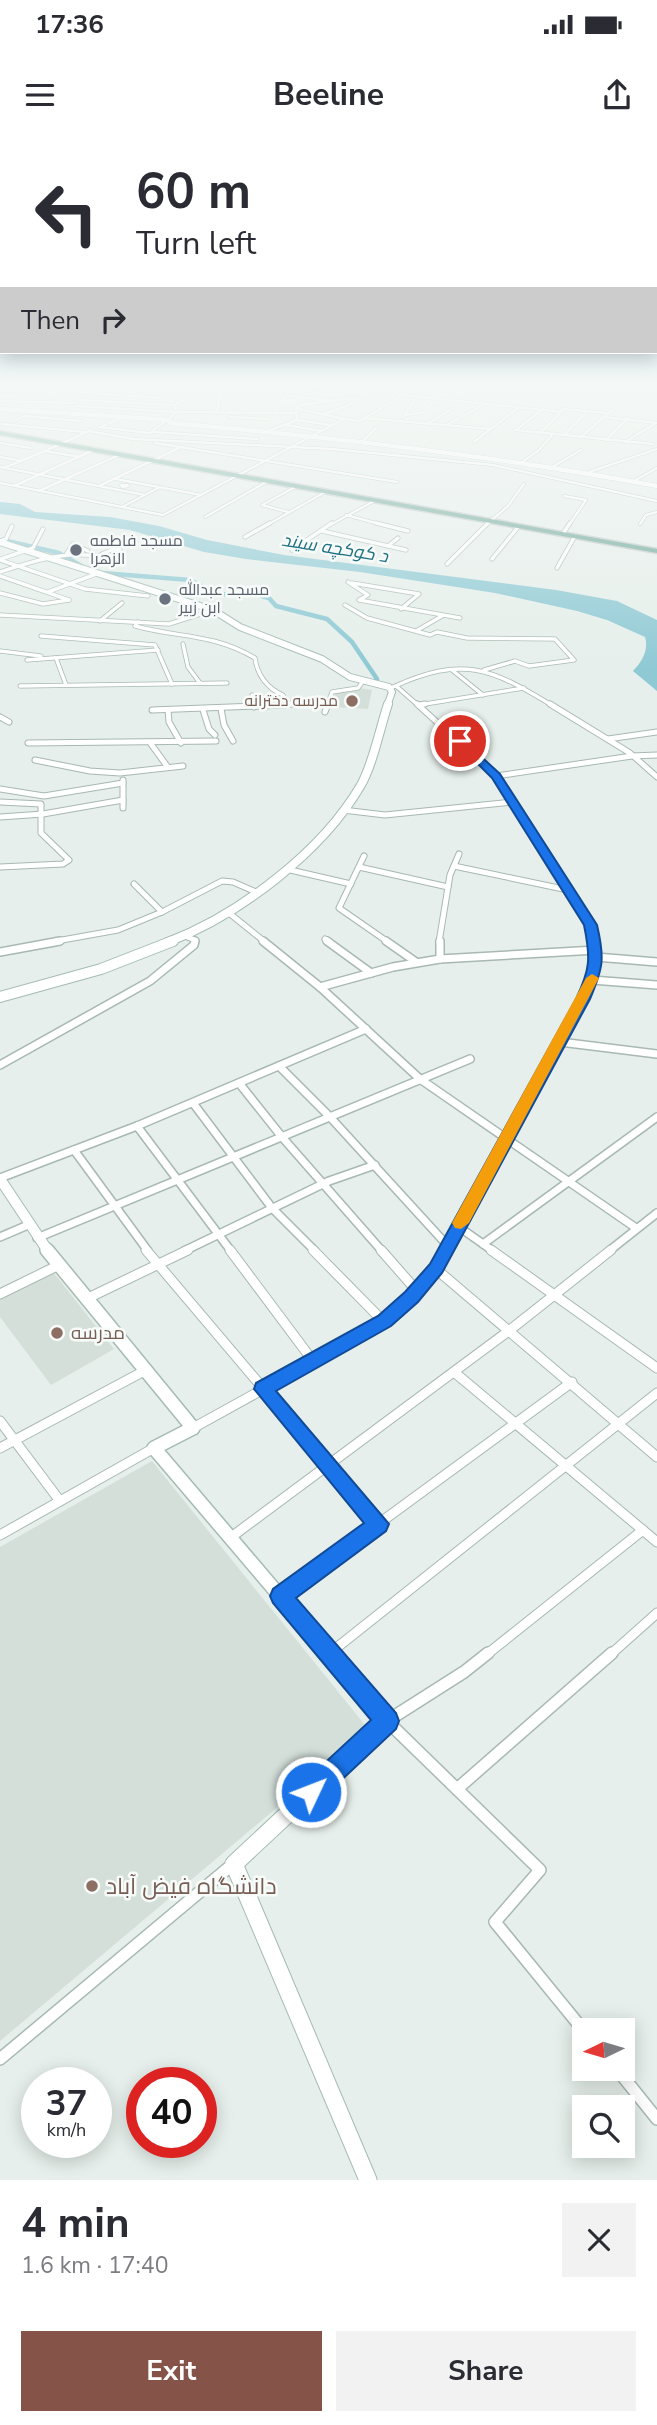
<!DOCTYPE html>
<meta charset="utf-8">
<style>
body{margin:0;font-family:"Nunito Sans",Cairo,sans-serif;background:#f2f2f3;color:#2b2b33;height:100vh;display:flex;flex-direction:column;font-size:26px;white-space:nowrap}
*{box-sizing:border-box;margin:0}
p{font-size:23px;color:#7c7c81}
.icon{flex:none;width:38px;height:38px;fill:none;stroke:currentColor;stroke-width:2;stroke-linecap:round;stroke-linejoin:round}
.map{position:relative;height:2040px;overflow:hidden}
.details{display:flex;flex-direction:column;background:#fff;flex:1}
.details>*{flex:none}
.guide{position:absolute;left:0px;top:0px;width:658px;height:214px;box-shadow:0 4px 18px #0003;background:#fff;color:#2b2b33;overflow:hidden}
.needle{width:46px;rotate:265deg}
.fabs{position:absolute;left:572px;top:1878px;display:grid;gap:14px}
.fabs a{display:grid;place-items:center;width:63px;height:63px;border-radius:0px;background:#fff;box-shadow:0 4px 18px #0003;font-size:35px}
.speed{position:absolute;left:21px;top:1927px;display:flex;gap:14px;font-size:35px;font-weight:700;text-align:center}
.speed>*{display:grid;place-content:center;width:91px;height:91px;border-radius:50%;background:#fff;box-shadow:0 4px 18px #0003;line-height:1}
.speed small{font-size:18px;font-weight:400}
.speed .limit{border:10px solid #d22;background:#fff;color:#111}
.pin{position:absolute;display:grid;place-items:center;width:60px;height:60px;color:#fff;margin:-30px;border:4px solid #fff;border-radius:50%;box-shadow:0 2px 7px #0007}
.me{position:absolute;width:77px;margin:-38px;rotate:47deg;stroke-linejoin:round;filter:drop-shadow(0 0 5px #0008)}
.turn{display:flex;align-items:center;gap:24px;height:147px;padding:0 21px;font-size:32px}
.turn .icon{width:91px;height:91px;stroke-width:2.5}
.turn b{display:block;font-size:49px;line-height:60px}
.then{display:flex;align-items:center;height:66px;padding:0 21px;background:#0003;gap:14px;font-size:26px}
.round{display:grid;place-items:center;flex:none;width:74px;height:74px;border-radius:0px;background:#f2f2f3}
.head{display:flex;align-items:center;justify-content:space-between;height:119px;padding:0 21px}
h1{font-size:42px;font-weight:700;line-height:52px}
.cta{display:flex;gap:14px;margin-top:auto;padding:14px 21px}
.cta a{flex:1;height:80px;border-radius:0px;background:#855347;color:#fff;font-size:28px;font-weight:700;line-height:80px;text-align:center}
.cta a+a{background:#f2f2f3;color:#2b2b33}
.status{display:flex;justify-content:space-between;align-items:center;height:49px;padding:0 35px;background:#fff;direction:ltr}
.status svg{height:19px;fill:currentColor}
header{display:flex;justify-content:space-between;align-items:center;height:91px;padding:0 21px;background:#fff;font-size:32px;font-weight:700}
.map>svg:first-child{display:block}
.built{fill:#d4dfda}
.water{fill:#8ec9d4}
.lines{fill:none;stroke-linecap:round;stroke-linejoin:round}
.canal{stroke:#8ec9d4;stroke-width:4.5}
.street-far5-casing{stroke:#a8b8b2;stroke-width:3.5}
.street-far4-casing{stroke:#a8b8b2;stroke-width:5}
.street-far3-casing{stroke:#a8b8b2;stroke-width:7}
.street-far2-casing{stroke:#a8b8b2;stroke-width:10}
.street-far1-casing{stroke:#a8b8b2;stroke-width:11}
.street-casing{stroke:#a8b8b2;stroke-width:14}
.secondary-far5-casing{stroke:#a4bbb3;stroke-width:5}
.secondary-far4-casing{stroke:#a4bbb3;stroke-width:8}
.secondary-far3-casing{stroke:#a4bbb3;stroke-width:10}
.secondary-far2-casing{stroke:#a4bbb3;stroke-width:12}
.secondary-far1-casing{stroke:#a4bbb3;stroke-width:16}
.secondary-casing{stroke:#a4bbb3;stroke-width:19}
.primary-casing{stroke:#c2cac8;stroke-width:3}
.street-far5{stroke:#fff;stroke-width:2.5}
.street-far4{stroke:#fff;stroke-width:3.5}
.street-far3{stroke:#fff;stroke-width:5}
.street-far2{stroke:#fff;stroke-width:7}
.street-far1{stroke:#fff;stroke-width:9}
.street{stroke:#fff;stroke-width:11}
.secondary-far5{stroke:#fff;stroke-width:4.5}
.secondary-far4{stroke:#fff;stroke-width:6}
.secondary-far3{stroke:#fff;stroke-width:8}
.secondary-far2{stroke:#fff;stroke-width:10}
.secondary-far1{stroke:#fff;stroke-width:13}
.secondary{stroke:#fff;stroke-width:17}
.primary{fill:#6aa596;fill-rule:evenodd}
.route{fill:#1a73e8;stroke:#114b97;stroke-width:2}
.slow{fill:#f59e0b}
.worship-dot{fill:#6b7280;stroke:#f7fbf9;stroke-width:2.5}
.education-dot{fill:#8d6e63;stroke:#f7fbf9;stroke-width:2.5}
.labels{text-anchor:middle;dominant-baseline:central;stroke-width:5;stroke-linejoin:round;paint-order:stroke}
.far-worship-label{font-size:16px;fill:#5b616d;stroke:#f7fbf9;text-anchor:start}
.far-education-label{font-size:16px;fill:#785e54;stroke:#f7fbf9;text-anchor:end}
.far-water-label{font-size:18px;font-style:italic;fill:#1c6f80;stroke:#f7fbf9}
.education-label{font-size:19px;fill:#785e54;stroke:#f7fbf9;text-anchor:start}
.near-education-label{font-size:23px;fill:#785e54;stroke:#f7fbf9;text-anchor:start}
</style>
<div class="status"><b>17:36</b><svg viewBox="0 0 49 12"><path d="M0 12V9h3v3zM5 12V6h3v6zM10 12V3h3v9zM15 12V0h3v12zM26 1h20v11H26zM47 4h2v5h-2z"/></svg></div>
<header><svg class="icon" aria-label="menu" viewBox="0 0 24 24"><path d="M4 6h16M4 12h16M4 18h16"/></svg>Beeline<svg class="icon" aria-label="share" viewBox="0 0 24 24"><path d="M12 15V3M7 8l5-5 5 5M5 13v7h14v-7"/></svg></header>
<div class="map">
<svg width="657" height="2040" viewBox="0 0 657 2040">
<rect width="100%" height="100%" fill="#e6efeb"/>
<g class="built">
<path d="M 359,548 L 372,550 L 368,569 L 331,567 L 336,551 Z"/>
<path d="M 53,1132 L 114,1209 L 51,1245 L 0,1177 L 0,1160 Z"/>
<path d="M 152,1321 L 369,1590 L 0,1901 L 0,1407 Z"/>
</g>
<path class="water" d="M 0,362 L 20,364 L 35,372 L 110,377 L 159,386 L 207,400 L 284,415 L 556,450 L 617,461 L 657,480 L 657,551 L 633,531 C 642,522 649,510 645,497 L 607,480 L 577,471 L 495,453 L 360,432 L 246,419 L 204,412 L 130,390 L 0,374 Z"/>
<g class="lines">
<g class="canal">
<path d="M 3,400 L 59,413 L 83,427"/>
<path d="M 102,433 L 190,440 L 216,454 L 258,455 L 269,458 L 276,466 L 327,479 L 352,502 L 377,539"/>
</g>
<defs>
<g id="street-far5">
<path d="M 220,246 L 292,248"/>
<path d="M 293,247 L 366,253"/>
<path d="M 156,249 L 173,250"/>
<path d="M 48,250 L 129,256"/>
<path d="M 0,251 L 48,250 L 59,255 L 56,260"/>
<path d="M 87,251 L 102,245"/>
<path d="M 313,253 L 339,256"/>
<path d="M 285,255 L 321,260"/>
<path d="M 402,255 L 561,272"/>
<path d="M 129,256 L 145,245"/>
<path d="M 130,256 L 162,258 L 178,245"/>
<path d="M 79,260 L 174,265 L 177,272 L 297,273"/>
<path d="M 0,261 L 77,263"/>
<path d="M 174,265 L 184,260"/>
<path d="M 75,266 L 177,272 L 150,293 L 99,287"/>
<path d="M 563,269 L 608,273"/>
<path d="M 275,272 L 288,252"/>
<path d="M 217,273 L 220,253 L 225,245"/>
<path d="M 324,274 L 347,266 L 377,246"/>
<path d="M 404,275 L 422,273 L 434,262"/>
<path d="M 230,277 L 269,279"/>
<path d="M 403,277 L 417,256"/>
<path d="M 604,277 L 657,283"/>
<path d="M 363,278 L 491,289"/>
<path d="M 344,279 L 360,281 L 395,260 L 409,246"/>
<path d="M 297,280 L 330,285"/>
<path d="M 14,281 L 24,276 L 81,281"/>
<path d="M 429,283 L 453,268"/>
<path d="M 0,284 L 85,292"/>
<path d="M 448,284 L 483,265"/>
<path d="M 285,285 L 322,291"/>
<path d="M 102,286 L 124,277"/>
<path d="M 515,290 L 653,304"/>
<path d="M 516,290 L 543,269"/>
<path d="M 89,291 L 133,299 L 332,309 L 493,325 L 657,361"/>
<path d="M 268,291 L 297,280 L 296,268 L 300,265 L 353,258"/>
<path d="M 154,292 L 257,299"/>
<path d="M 541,292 L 563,270"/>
<path d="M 565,294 L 587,272"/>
<path d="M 581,297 L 612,270"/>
<path d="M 606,300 L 628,278"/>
<path d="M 474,302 L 518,268"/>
<path d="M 625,302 L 656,283"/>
<path d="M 0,303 L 31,308"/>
<path d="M 155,303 L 397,342"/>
<path d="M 361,303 L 376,288"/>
<path d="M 0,317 L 22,321"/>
<path d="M 80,317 L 45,311 L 91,290"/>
<path d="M 522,322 L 538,311 L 554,293"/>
<path d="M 0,327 L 145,355"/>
<path d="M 552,327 L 581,310"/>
<path d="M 4,328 L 45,311"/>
<path d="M 589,332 L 657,309"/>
<path d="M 116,339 L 201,355"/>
<path d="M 634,341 L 657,328"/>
<path d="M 0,343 L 163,375 L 344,279 L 299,269 L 299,266"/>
<path d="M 121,345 L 127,345 L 128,346 L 122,347 Z"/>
<path d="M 14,346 L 96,309"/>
<path d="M 99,346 L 179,308"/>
<path d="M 39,351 L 121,314"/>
<path d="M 564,356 L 586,360 L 569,385"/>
<path d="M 122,367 L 160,347"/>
<path d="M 288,372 L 262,365 L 297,346"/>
<path d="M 346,375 L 383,385"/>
<path d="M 205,377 L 268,341"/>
<path d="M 640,384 L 646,375 L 657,372"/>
<path d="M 267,385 L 327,351"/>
<path d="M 330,385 L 376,360"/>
<path d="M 486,385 L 508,366 L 524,344"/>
</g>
<g id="street-far4">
<path d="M 376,383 L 408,391"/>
<path d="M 322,391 L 406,410"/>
<path d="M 564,392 L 570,383"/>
<path d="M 245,397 L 270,383"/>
<path d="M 0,401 L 6,399 L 12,386"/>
<path d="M 388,406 L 398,398"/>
<path d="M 292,410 L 332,383"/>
<path d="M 67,413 L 73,404 L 88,411"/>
<path d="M 102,414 L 114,409 L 120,410"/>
<path d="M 1,419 L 33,408 L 43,389"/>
<path d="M 492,419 L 519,386"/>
<path d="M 0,420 L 85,449 L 148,456"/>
<path d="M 447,424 L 488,383"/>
<path d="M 557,428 L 575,396"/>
<path d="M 0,432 C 45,417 75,408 122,421"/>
<path d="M 0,436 L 69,460"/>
<path d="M 348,442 L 368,455 L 359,460 L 460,478"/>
<path d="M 352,443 L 419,454 L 401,469"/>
<path d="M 48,452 L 96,434"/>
<path d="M 0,453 L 43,464 L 69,460"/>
<path d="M 345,465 L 367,478 L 430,495 L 437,492 L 467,498 L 555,499 L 574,520 L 529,526 L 515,521 L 484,530"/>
<path d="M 0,475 L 169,484 L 213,470"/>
<path d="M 100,481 L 122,463"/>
<path d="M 138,482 L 135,486 C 179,498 212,493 255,518 C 257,535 268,549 283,555 L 286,565 L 329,561 L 332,552 L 358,548 L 364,540"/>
<path d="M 416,491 L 442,476"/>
<path d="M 41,496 L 155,505 L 172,544"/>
<path d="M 183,504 L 188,527 L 200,543"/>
<path d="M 0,511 L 41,516"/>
<path d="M 56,518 L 66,545"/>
<path d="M 27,520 L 158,510"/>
<path d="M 452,530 L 483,555"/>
<path d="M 20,546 L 227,543"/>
<path d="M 396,546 L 419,566"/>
<path d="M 393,547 C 463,515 491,528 553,566"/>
<path d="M 252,555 L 254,566"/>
<path d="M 419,565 L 524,548"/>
<path d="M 272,566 L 286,565"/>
<path d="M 327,566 L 329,561"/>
</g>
<g id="street-far3">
<path d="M 254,564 L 254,567"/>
<path d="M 286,564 L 296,564"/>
<path d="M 417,564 L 496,636 L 590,785 L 594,802"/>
<path d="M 550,564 L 630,613 L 657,637"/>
<path d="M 419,565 L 425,564"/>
<path d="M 221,569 L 224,585 L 233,601"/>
<path d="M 152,570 L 286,565"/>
<path d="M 168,570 L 169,582 L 181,603"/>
<path d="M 203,570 L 209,589 L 215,595"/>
<path d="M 325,572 L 328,564"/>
<path d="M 0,577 L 9,582"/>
<path d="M 608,599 L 657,592"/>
<path d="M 28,603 L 216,601"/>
<path d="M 151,604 L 167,626"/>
<path d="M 35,620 L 90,631 L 120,633 L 183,626"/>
<path d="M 496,636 L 632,616 L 657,615"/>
<path d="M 123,640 L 123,668"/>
<path d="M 0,649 L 44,656 L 123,643"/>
<path d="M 0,662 L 41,664 L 41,693 L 69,720 L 63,724 L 0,727"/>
<path d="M 343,670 L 385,675 L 512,662"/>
<path d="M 0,677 L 43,674 L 123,660"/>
<path d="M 364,716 L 339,768 L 388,802"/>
<path d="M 454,726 L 568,750"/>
<path d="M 359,727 L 448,747"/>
<path d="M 286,729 L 351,744"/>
<path d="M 134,744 L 162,772"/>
<path d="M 229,773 L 265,802"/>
<path d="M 185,796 L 195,800 L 195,802"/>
<path d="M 325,799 L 330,802"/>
<path d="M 51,802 L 118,790 L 162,772 L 222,741 L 233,742 L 256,752"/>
<path d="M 439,802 L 450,735 L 459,714"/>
</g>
<g id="street-far2">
<path d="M 263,801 L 320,847 L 420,939 L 636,1088"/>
<path d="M 327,801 L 371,833"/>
<path d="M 386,801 L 416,822"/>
<path d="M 440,801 L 440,819"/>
<path d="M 0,812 L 60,801"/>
<path d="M 596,817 L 657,822"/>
<path d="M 592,840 L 657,845"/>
<path d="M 320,847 L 393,827 L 440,819 L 596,810"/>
<path d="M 560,902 L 657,914"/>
<path d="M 0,925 L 150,841 L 194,805 L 195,801"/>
<path d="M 279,926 L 330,977 L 448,1106"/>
<path d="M 239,943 L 282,997 L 382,1111"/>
<path d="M 193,963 L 272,1068 L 315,1111"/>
<path d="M 137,986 L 231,1111"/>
<path d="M 74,1010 L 148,1111"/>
<path d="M 0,1038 L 137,986 L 366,889"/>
<path d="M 459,1087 L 493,1111"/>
<path d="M 0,1097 L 28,1085"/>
<path d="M 37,1098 L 470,919"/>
<path d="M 483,1104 L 657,977"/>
<path d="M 184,1111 L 329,1041 L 375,1025"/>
<path d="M 446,1111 L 583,859 L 594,831 L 594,801"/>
<path d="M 609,1111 L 657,1073"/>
</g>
<g id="street-far1">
<path d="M 146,1110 L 378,1384"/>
<path d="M 230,1110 L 313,1221"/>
<path d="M 313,1110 L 384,1182"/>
<path d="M 381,1110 L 417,1151"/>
<path d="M 491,1110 L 657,1228"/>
<path d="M 436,1129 L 657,1317"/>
<path d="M 0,1154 L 59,1125"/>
<path d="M 86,1159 L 188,1110"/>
<path d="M 454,1232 L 657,1402"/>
<path d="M 0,1281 L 60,1361"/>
<path d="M 193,1288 C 231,1267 269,1246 307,1225 C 365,1192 413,1171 447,1110"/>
<path d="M 0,1308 L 146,1230"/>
<path d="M 0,1395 L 154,1308"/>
<path d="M 230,1398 L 510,1190 L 611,1110"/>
<path d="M 280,1456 L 572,1242"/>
<path d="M 330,1513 L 657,1253"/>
<path d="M 486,1515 L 643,1390"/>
<path d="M 610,1515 L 657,1473"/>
</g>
<g id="street">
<path d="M 488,1513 L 464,1532 L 387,1581 L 540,1730 L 495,1782 L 584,1891"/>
<path d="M 457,1649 L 612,1513"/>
<path d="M 0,1919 L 233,1724"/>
<path d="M 616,1928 L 657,1979"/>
</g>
<path id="secondary-far5" d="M 0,269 L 169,280 L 170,283 C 333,297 496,316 657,346"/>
<path id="secondary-far4" d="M 0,402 L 213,470 L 240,487 L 322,519 L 350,537 L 389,547 L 392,552 L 387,566"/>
<path id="secondary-far3" d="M 168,802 C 239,775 322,712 361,645 C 373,624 380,588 388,564"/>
<g id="secondary-far2">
<path d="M 0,857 L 101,829 L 173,801"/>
<path d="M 0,1039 L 48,1111"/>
</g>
<path id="secondary-far1" d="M 47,1110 L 193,1288 L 154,1308 L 330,1515"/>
<path id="secondary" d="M 329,1513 L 387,1581 L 234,1724 L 368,2040"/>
<path id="primary" d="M 0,291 L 657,409 L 657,413 L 0,295 Z"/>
</defs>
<use href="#street-far5" class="street-far5-casing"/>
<use href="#street-far4" class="street-far4-casing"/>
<use href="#street-far3" class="street-far3-casing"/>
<use href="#street-far2" class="street-far2-casing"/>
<use href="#street-far1" class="street-far1-casing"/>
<use href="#street" class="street-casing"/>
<use href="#secondary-far5" class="secondary-far5-casing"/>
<use href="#secondary-far4" class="secondary-far4-casing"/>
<use href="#secondary-far3" class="secondary-far3-casing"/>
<use href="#secondary-far2" class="secondary-far2-casing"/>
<use href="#secondary-far1" class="secondary-far1-casing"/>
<use href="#secondary" class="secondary-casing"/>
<use href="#primary" class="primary-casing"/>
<use href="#street-far5" class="street-far5"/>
<use href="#street-far4" class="street-far4"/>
<use href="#street-far3" class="street-far3"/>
<use href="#street-far2" class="street-far2"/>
<use href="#street-far1" class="street-far1"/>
<use href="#street" class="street"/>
<use href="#secondary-far5" class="secondary-far5"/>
<use href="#secondary-far4" class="secondary-far4"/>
<use href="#secondary-far3" class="secondary-far3"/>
<use href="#secondary-far2" class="secondary-far2"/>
<use href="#secondary-far1" class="secondary-far1"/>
<use href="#secondary" class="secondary"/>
<use href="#primary" class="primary"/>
</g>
<linearGradient id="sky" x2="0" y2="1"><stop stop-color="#84bce0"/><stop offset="0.46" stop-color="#f4f8f6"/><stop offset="1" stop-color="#f4f8f6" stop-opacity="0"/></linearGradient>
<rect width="657" height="530" fill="url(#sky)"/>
<path class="route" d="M 460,597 L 500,634 L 597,785 C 605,819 603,828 590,859 L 442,1133 L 418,1162 L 391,1186 L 276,1251 L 389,1384 L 386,1391 L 296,1458 L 396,1573 L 399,1581 L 396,1589 L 319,1661 L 311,1664 L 302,1661 L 299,1652 L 302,1644 L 371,1580 L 273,1463 L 270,1456 L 273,1449 L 364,1383 L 254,1249 L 256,1243 L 378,1176 L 405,1152 L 430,1124 L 576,859 C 590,829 591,819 584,785 L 492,638 L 455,601 Z"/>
<path class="slow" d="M 592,834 L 599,838 L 469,1083 L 461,1089 L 455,1088 L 452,1083 L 586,838 Z"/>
<g class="worship-dot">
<circle cx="76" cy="410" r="7"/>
<circle cx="165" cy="459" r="7"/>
</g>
<g class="education-dot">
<circle cx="352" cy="561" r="7"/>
<circle cx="57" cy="1193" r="7"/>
<circle cx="92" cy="1746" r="7"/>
</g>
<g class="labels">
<g class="far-worship-label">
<text x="90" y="401">مسجد فاطمه<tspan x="90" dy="18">الزهرا</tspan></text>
<text x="179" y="450">مسجد عبدالله<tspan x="179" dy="18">ابن زبیر</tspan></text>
</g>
<g class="far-education-label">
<text x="338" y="561">مدرسه دخترانه</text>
</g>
<g class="far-water-label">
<text transform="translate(335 408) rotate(9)">د کوکچه سیند</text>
</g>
<g class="education-label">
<text x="71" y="1193">مدرسه</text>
</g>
<g class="near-education-label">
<text x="106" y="1746">دانشگاه فیض آباد</text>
</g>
</g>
</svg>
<div class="fabs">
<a><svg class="needle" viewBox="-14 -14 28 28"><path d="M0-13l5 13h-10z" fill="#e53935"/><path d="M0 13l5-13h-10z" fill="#7c7c81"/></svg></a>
<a><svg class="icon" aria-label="search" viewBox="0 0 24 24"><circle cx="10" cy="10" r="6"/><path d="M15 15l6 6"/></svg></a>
</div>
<div class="speed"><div>37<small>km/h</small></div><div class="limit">40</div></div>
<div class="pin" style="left:460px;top:601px;background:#d93025"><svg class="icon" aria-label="arrive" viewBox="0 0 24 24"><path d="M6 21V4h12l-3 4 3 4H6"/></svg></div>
<svg class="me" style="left:311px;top:1652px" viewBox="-20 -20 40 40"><circle r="17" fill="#1a73e8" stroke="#fff" stroke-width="3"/><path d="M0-11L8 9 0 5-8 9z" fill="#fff"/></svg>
<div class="guide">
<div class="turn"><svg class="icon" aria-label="left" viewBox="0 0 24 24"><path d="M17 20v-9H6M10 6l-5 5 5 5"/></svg><div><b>60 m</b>Turn left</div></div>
<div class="then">Then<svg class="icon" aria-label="right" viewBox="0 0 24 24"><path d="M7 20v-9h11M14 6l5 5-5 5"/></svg></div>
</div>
</div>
<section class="details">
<div class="head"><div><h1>4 min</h1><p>1.6 km · 17:40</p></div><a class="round"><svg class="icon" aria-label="close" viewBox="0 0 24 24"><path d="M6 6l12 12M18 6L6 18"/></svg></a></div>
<div class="cta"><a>Exit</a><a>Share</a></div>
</section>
